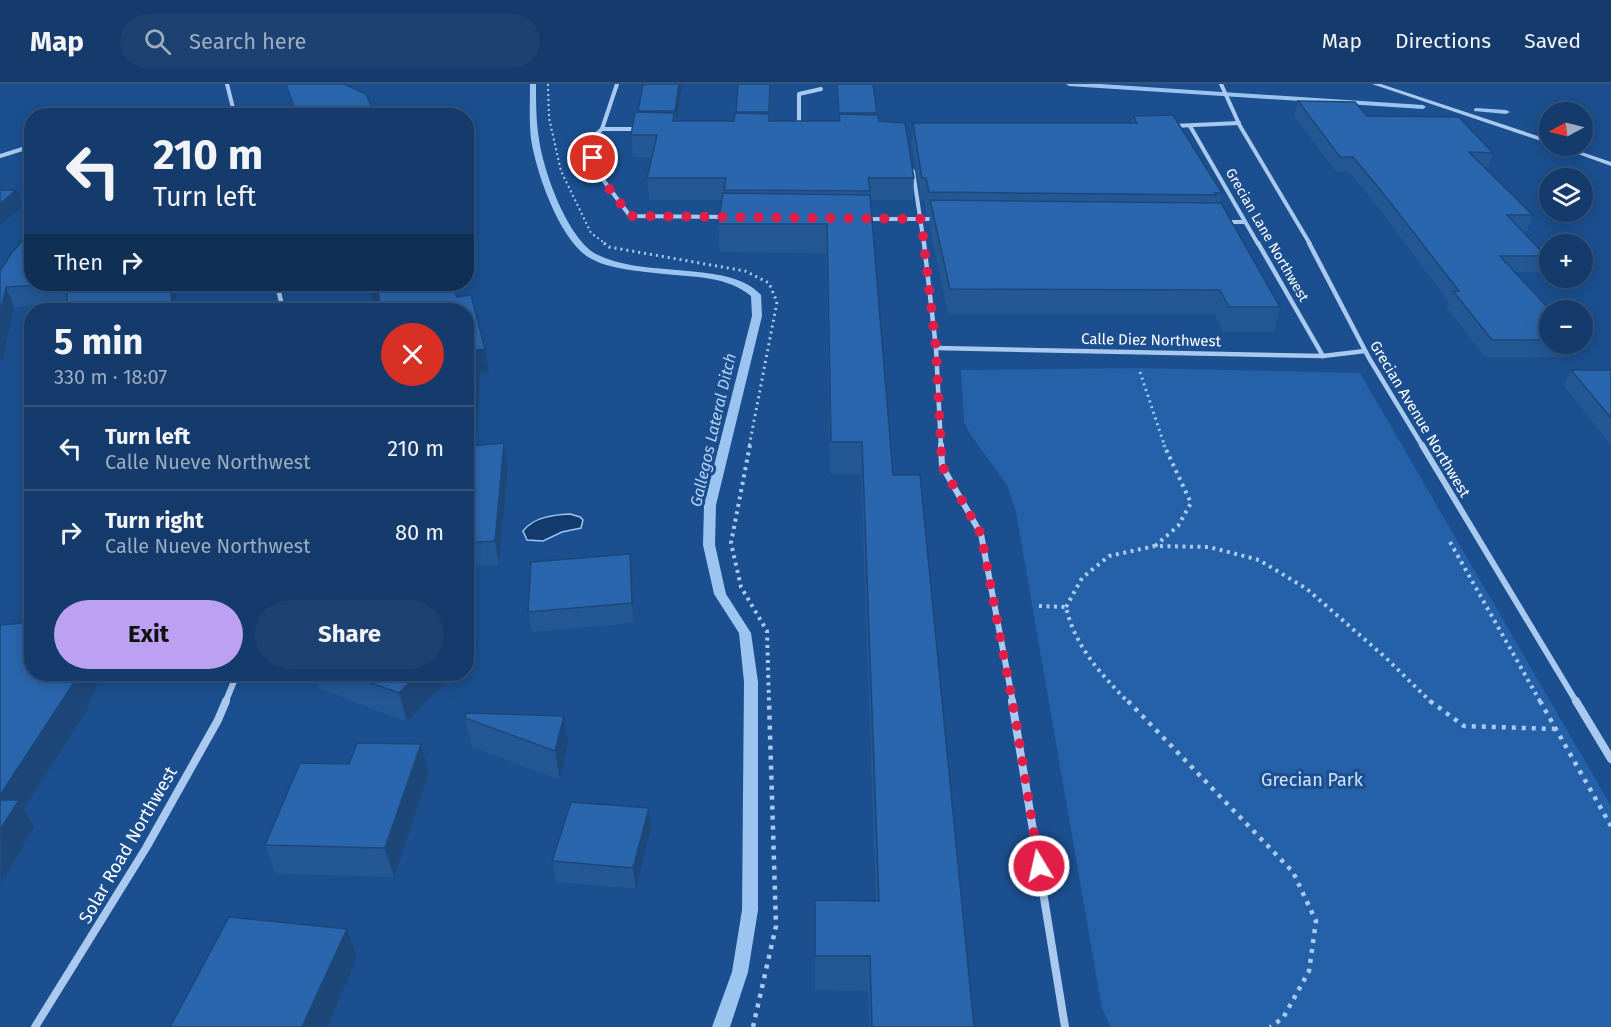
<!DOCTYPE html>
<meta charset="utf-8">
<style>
body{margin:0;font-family:"Fira Sans",sans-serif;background:#1d4271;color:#f1f3f6;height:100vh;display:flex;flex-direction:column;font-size:22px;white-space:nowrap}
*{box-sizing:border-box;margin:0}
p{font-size:20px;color:#9dadc1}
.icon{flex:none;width:33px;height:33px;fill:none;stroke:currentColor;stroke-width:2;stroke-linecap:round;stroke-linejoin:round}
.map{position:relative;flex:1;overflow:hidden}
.details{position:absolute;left:24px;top:219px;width:450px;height:378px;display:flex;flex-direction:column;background:#143b6b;border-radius:24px;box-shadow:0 3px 15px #0003,0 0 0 2px #33557e}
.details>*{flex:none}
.banner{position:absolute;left:24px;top:24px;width:450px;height:183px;border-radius:24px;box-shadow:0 3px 15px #0003,0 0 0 2px #33557e;background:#143b6b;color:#f1f3f6;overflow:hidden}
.needle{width:39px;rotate:263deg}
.tools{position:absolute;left:1539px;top:18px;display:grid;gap:12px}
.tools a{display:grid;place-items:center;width:54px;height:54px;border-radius:50%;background:#143b6b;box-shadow:0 3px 15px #0003,0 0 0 2px #33557e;font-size:30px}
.pin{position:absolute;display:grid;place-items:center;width:51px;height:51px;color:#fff;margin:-26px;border:3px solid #fff;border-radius:50%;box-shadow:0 2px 6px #0007}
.me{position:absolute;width:66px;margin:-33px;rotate:351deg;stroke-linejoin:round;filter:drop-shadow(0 0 4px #0008)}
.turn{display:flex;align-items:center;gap:21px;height:126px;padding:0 30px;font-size:27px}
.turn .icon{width:78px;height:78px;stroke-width:2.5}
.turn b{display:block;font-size:42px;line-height:51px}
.then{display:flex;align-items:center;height:57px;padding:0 30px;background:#0003;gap:12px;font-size:22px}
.round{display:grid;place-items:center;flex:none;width:63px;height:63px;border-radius:32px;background:#1d4271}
.overview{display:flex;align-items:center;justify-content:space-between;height:102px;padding:0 30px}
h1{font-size:36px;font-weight:700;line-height:45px}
.primary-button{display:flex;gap:12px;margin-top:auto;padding:12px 30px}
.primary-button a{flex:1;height:69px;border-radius:36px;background:#bca0f2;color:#111;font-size:24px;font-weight:700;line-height:69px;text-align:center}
.primary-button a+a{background:#1d4271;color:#f1f3f6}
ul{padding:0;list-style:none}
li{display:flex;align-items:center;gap:18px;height:84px;padding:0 30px;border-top:2px solid #33557e}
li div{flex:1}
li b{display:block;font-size:22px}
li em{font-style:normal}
header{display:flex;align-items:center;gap:36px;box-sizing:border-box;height:84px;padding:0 30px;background:#143b6b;border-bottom:2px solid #33557e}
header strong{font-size:28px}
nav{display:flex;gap:33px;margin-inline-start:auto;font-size:21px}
.search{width:420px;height:54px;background:#1d4271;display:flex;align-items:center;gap:15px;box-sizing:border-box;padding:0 21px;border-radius:33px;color:#9dadc1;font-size:22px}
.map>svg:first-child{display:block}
.green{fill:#2461a8}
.water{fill:#123a6d;stroke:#9cc4f0;stroke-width:1.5}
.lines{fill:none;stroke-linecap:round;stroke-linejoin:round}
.stream{fill:#9cc4f0;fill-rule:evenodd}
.path-far3{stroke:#a9c9ee;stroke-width:2;stroke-dasharray:2 3;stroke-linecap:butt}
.path-far2{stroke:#a9c9ee;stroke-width:3;stroke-dasharray:2 4;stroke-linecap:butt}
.path-far1{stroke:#a9c9ee;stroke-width:4;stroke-dasharray:3 4.5;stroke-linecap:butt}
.path{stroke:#a9c9ee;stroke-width:4.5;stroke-dasharray:4 6;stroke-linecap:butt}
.minor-far3{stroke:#a9c9ee;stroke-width:4}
.minor-far2{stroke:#a9c9ee;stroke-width:4.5}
.minor-far1{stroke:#a9c9ee;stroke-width:6}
.minor{stroke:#a9c9ee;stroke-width:8}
.tertiary{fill:#a9c9ee;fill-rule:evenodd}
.wall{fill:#245895}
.shaded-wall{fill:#1d4779}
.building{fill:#2a66ad;stroke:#1d4779;stroke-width:1.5}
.route{stroke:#e11d48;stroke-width:10;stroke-dasharray:0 18}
.labels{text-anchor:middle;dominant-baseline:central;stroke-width:6;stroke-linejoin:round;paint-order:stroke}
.far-street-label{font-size:14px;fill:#fff;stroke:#1b4f8f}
.street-label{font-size:15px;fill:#fff;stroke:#1b4f8f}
.water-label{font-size:16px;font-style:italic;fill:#b5d3f5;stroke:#1b4f8f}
.near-park-label{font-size:18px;fill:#cfe3fa;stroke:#1b4f8f}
.near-street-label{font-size:18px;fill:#fff;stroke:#1b4f8f}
</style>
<header>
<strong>Map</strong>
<div class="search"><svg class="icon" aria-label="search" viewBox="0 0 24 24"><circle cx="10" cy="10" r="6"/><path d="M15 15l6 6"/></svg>Search here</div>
<nav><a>Map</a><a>Directions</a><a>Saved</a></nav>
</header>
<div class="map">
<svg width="1611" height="943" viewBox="0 0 1611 943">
<rect width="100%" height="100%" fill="#1b4f8f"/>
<path class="green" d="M 1138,284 L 1360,289 L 1611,722 L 1611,943 L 1111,943 L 1102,925 L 1016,428 L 1007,401 L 970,350 L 964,338 L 961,286 Z"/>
<path class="water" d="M 570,430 L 580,433 L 583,436 L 581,444 L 562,448 L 543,457 L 527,456 L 523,447 C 534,433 552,431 570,430 Z"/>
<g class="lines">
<g class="stream">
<path d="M 530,0 L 536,0 C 536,18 536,37 539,55 C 543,86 568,157 598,171 C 625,184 659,184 688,187 C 713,190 742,191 761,211 L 762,232 L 716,421 L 715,461 L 726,510 L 751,549 L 758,598 L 758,826 L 748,888 L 730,943 L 712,943 L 732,888 L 742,826 L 744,598 L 739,549 L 714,510 L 703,461 L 704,421 L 752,232 L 751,212 C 727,192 694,193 664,190 C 641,187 609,186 588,173 C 559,154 536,88 531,55 C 529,37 530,18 530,0 Z"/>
<path d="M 1066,0 L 1100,0 L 1423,21 L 1426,23 L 1423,25 L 1069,2 Z"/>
<path d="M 1476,24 L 1506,26 L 1510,28 L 1506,30 L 1474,27 L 1474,25 Z"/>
</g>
<path class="path-far3" d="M 548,0 L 549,34 L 561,87 L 591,149 L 606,160"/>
<g class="path-far2">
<path d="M 604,159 L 609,163 L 745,187 L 769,199 L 777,218 L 749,363"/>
<path d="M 1140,288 L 1165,363"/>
</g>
<g class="path-far1">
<path d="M 750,361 L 731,459 L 741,503 L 767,547 L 769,619"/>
<path d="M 1450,458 L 1541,619"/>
<path d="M 1155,462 L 1178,442 L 1191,419 L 1164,361"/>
<path d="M 1039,522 L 1066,523 C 1075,563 1101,590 1129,619"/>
<path d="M 1066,523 L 1082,494 L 1109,472 L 1155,462 L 1209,463 L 1259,476 L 1307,505 L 1386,574 L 1432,619"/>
</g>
<g class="path">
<path d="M 1128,617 L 1293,788 L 1316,837 L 1309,887 L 1283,934 L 1270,943"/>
<path d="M 1430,617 L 1464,642 L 1556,645"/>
<path d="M 1540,617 L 1611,742"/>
<path d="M 753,943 L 776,842 L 769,617"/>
</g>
<g class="minor-far3">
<path d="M 227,0 L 235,32"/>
<path d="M 617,0 L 602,45 L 588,58 L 598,89 L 630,132 L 726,133"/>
<path d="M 1221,0 L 1240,42 L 1310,160"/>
<path d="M 185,32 L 233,25"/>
<path d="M 1173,42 L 1239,39"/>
<path d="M 1190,42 L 1258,160"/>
<path d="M 799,43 L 799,10 L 821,5"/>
<path d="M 602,45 L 638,45"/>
<path d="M 0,72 L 32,62"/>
<path d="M 913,87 L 924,160"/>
<path d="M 865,135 L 936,135"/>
<path d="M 1225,138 L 1245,138"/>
</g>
<g class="minor-far2">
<path d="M 924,159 L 936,264 L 941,363"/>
<path d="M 1258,159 L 1323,272"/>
<path d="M 1309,159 L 1369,274 L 1423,363"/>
<path d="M 277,200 L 283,226"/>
<path d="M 936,264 L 1323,272 L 1365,267"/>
</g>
<g class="minor-far1">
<path d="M 941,361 L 942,382 L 981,450 L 1013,619"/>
<path d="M 1422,361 L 1577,619"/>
<path d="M 225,619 L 237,590"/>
</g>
<g class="minor">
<path d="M 1012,617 L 1065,943"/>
<path d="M 1576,617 L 1611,675"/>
<path d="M 35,943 L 146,764 L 218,636 L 226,617"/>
</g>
<g class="tertiary">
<path d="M 1372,0 L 1381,0 L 1550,56 L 1550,60 Z"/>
<path d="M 1556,62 L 1564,62 L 1611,78 L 1611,82 Z"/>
</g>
</g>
<g class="wall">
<path d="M 285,0 L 344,0 L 376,32 L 295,32 Z"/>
<path d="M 643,0 L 682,0 L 677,37 L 734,37 L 738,0 L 771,0 L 770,37 L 838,37 L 836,0 L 873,0 L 877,31 L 879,37 L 914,94 L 913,116 L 871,116 L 893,391 L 974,943 L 869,943 L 868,907 L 815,906 L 815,816 L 876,817 L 861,390 L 830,390 L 826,169 L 720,168 L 718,140 L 722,116 L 649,116 L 647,94 L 652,73 L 633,73 L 631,51 L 638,28 Z"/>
<path d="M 1298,17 L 1367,32 L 1493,69 L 1488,83 L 1485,83 L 1533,131 L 1527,147 L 1522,147 L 1546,172 L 1540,188 L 1515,188 L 1550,226 L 1550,260 L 1575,260 L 1569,273 L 1485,273 L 1447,224 L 1449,218 L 1378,123 L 1349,88 L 1336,88 L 1294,31 Z"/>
<path d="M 1133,32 L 1222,109 L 1220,119 L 1280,223 L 1274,248 L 1223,248 L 1215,230 L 948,230 L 929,139 L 930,131 L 927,131 L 924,116 L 921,116 L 912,60 L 913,39 L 1131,39 Z"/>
<path d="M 0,187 L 175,200 L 177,226 L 66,226 L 67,219 L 14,223 L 3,276 L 0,276 Z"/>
<path d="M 366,200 L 451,200 L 457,213 L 471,211 L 485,265 L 489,287 L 480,288 L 476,361 L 504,359 L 508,382 L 499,481 L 466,483 L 466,226 L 381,226 L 380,216 L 372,218 Z"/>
<path d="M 1571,286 L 1611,286 L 1611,361 L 1564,302 Z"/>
<path d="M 630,470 L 632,490 L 634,539 L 532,548 L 528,528 Z"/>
<path d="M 313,590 L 453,590 L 407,638 L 318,604 Z"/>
<path d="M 465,634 L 568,660 L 560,696 L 472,663 Z"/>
<path d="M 429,689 L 394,793 L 276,790 L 265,761 Z"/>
<path d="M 649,724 L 651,744 L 636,805 L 556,798 L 552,777 Z"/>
</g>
<g class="shaded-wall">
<path d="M 679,0 L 682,0 L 676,42 L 675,27 Z"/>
<path d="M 16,106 L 23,122 L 0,141 L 0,120 Z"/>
<path d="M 170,200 L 175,200 L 177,226 L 147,226 Z"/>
<path d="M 368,200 L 378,200 L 381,216 L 372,218 Z"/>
<path d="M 6,203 L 14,223 L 3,276 L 0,276 L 0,229 Z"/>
<path d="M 122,221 L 124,226 L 93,226 Z"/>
<path d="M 485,265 L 489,287 L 480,288 L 475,385 L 470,362 L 476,266 Z"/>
<path d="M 504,359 L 508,382 L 499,481 L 495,457 Z"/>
<path d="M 630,470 L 632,490 L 634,539 L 632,519 Z"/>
<path d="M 472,534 L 478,563 L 466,575 L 466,540 Z"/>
<path d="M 78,590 L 102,590 L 86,627 L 24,725 L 34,743 L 1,800 L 0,711 Z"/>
<path d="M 418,590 L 453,590 L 407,638 L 399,609 Z"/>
<path d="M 564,632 L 568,660 L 560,696 L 555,667 Z"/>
<path d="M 421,660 L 429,689 L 394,793 L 385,764 Z"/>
<path d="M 649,724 L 651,744 L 636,805 L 633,784 Z"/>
<path d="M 347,845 L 357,874 L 327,943 L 302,943 Z"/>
</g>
<g class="building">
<path d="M 286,0 L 344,0 L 366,10 L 376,32 L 297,32 Z"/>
<path d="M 643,0 L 679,0 L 675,27 L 638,27 Z"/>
<path d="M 738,0 L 770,0 L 769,28 L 736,28 Z"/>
<path d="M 837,0 L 873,0 L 877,29 L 839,29 Z"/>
<path d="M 1298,17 L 1355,18 L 1367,32 L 1459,33 L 1493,69 L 1469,68 L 1533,131 L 1507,131 L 1546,172 L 1500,172 L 1550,226 L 1550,256 L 1492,256 L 1453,207 L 1459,207 L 1382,108 L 1353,73 L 1340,73 Z"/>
<path d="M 635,28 L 674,29 L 673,37 L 734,37 L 735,29 L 769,30 L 769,37 L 840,37 L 839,30 L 878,31 L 879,37 L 905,39 L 914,94 L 868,94 L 870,107 L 724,106 L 726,94 L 647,94 L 657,51 L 631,51 Z"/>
<path d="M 1173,31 L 1222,109 L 1215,109 L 1216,111 L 929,108 L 926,94 L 922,94 L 913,39 L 1137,39 L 1133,32 Z"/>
<path d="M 0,106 L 16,106 L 0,120 Z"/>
<path d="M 723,109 L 870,111 L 893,391 L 920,391 L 974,943 L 872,943 L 870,872 L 815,872 L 815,816 L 879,817 L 862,358 L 831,358 L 827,140 L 718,140 Z"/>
<path d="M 930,116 L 1221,119 L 1280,223 L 1229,223 L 1220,206 L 950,205 Z"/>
<path d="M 32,145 L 32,200 L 61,200 L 6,203 L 0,229 L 0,187 L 11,170 Z"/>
<path d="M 68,200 L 170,200 L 172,222 L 147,226 L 122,226 L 122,221 L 93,226 L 66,226 Z"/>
<path d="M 377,200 L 451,200 L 457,213 L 471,211 L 485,265 L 476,266 L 470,362 L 504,359 L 495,457 L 466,459 L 466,226 L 381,226 Z"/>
<path d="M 1571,286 L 1611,286 L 1611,334 Z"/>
<path d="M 630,470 L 632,519 L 528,528 L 531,478 Z"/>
<path d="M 32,526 L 32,590 L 78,590 L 73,600 L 0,711 L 0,541 L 24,539 Z"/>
<path d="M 466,532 L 472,534 L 466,540 Z"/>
<path d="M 346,590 L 418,590 L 399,609 Z"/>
<path d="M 466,629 L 564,632 L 555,667 L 465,634 Z"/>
<path d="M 357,659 L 421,660 L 385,764 L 265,761 L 300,679 L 349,680 Z"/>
<path d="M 0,716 L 19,716 L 0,746 Z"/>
<path d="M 571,718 L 649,724 L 633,784 L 552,777 Z"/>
<path d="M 229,833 L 347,845 L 302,943 L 170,943 Z"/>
</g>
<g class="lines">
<path class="route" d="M 593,74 L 598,90 L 630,132 L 921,135 L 936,264 L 942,382 L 981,450 L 1017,643 L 1039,782"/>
</g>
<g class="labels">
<g class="far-street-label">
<text transform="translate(1267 151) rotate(60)">Grecian Lane Northwest</text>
</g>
<g class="street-label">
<text transform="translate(1151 256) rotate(1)">Calle Diez Northwest</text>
<text transform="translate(1420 335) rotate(59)">Grecian Avenue Northwest</text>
</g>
<g class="water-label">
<text transform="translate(713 346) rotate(-77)">Gallegos Lateral Ditch</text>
</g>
<g class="near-park-label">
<text x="1312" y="696">Grecian Park</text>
</g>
<g class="near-street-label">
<text transform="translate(128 761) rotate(-60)">Solar Road Northwest</text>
</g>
</g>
</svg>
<div class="tools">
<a><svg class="needle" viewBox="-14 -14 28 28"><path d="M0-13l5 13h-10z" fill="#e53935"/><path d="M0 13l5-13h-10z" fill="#9dadc1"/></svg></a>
<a><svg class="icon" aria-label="layers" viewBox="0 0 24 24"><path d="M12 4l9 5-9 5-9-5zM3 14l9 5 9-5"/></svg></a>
<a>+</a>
<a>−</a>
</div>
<div class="pin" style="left:593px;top:74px;background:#d93025"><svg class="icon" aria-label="arrive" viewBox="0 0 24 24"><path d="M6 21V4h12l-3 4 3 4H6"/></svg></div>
<svg class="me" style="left:1039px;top:782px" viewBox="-20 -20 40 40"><circle r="17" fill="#e11d48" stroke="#fff" stroke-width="3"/><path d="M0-11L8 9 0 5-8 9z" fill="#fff"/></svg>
<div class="banner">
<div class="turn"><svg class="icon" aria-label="left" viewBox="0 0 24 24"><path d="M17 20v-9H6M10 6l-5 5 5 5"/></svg><div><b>210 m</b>Turn left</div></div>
<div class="then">Then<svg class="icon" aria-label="right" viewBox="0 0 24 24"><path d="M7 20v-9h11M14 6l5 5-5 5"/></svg></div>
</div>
<section class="details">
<div class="overview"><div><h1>5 min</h1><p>330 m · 18:07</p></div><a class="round" style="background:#d93025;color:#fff"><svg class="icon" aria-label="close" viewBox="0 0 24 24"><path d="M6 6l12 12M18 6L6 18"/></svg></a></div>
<ul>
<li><svg class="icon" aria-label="left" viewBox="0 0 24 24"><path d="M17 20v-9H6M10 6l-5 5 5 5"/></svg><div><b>Turn left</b><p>Calle Nueve Northwest</p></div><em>210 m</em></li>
<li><svg class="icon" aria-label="right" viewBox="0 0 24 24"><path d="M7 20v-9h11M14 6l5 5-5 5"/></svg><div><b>Turn right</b><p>Calle Nueve Northwest</p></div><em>80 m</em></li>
</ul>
<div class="primary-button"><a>Exit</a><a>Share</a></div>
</section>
</div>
